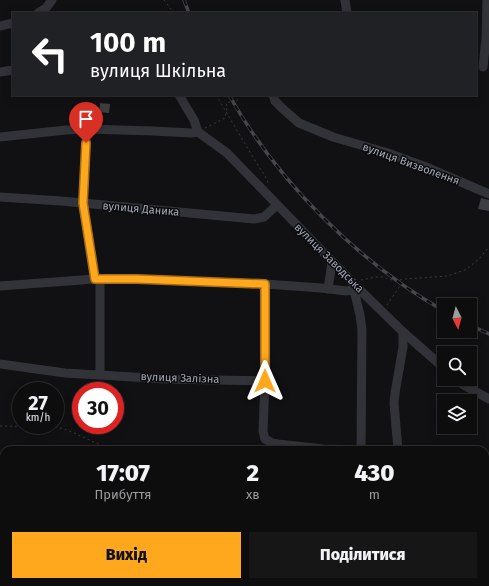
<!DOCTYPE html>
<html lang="uk">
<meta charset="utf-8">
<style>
body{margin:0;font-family:"Fira Sans",sans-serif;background:#161617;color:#f1f3f6;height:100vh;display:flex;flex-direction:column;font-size:15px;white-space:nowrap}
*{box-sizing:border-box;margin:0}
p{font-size:13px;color:#9a9c9e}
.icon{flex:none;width:22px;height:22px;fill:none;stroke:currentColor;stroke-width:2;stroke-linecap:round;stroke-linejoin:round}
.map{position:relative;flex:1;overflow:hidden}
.drawer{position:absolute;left:0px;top:446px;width:489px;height:140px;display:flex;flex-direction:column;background:#0d0d0e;border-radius:12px 12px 0 0;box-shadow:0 2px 10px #0003,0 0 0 1px #2d2d2e}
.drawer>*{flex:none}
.banner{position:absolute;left:12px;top:12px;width:465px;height:84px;border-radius:0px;box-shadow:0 2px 10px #0003,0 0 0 1px #2d2d2e;background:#202124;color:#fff;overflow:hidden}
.needle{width:26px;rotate:174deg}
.tools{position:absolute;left:437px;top:298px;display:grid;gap:8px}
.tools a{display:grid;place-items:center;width:40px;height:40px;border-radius:0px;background:#0d0d0e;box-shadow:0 2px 10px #0003,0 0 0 1px #2d2d2e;font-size:20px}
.speed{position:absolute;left:12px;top:382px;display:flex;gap:8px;font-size:20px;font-weight:700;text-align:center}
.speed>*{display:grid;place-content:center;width:52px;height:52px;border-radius:50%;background:#0d0d0e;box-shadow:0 2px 10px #0003,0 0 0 1px #2d2d2e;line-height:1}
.speed small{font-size:10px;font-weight:400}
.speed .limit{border:6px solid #d22;background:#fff;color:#111}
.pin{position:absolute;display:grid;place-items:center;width:34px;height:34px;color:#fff;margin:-41px -17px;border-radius:50% 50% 50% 0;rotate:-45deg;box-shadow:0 0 4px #0007}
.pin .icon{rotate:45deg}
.me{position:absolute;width:44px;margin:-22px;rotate:0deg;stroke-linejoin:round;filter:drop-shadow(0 0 3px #0008)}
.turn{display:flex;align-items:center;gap:14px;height:84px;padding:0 12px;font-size:18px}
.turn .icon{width:52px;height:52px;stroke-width:2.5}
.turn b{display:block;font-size:28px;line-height:34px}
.eta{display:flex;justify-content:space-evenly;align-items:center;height:68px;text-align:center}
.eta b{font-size:24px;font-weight:800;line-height:28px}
.action{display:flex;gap:8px;margin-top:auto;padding:8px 12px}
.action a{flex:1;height:46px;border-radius:0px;background:#ffa71d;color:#111;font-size:16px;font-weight:800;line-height:46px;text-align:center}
.action a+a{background:#161617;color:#f1f3f6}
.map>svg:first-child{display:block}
.building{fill:#3d3e43}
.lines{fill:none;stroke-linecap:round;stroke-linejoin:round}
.path{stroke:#383a3f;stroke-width:1;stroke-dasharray:2 3;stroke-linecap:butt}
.minor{stroke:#323338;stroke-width:9}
.rail-casing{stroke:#45474d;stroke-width:3.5}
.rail{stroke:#0c0c0e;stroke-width:2;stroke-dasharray:6;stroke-linecap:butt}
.route-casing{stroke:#a66d13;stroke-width:10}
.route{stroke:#ffa71d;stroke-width:7}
.labels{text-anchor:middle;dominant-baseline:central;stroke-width:3;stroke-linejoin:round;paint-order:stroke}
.street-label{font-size:11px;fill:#a1a8b5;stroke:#0c0c0e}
</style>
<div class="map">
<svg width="489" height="586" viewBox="0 0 489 586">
<rect width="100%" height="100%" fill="#111113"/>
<g class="building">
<path d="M 100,103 L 110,104 L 109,113 L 99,112 Z"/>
<path d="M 481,198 L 489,200 L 489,211 L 478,209 Z"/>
</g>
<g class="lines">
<g class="path">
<path d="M 164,0 L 174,13"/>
<path d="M 216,95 L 254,159 L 265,176 L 269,185"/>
<path d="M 205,128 L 225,118 L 227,108 L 226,103 L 229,102 L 232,104 L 237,101 L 238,95"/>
<path d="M 361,280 L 376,277 L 383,277 L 395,281 L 405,279 L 447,276 L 465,270 L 479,259 L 489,247"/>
<path d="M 387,305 L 404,280"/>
<path d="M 0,426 L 56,427 L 64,429 L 72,432 L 111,450"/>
<path d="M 254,582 L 258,586"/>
<path d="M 425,582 L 428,586"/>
<path d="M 120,586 L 129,582"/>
</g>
<g class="minor">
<path d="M 345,0 L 347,13"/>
<path d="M 38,13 L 46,8 L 52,0"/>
<path d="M 0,26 L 13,23"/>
<path d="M 483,67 L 486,38 L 487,0"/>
<path d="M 0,72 L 13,70"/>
<path d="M 179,95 L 194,120 L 198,132 L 227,153 L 356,286 L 403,332 L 403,347 L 395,393 L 394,403 L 398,450"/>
<path d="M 273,95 L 275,101 L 283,109 L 299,123 L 333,137 L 388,153 L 426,167 L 489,194"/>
<path d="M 87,129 L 83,203 L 95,279"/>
<path d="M 0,137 L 66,130 L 87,129 L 153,131 L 191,133 L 198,132"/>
<path d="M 0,197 L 61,201 L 254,219 L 264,217 L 277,205"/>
<path d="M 265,284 L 265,381 L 263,431 L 265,439 L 272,443 L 278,444 L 323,449 L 367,450"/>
<path d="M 0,286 L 95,279 L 137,279 L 265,284 L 321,288 L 346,291 L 354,290 L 356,286"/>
<path d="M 328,289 L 332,262"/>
<path d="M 354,290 L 360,315 L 362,330 L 361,450"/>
<path d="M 403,332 L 444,368"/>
<path d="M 0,364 L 65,373 L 167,379 L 265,381"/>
<path d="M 100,375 L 100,279"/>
<path d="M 456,379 L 462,384 L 489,399"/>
<path d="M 485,572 L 489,572"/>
</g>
<defs>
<g id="rail">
<path d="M 184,0 L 189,13"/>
<path d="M 229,95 C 278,182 358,262 444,311"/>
<path d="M 470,325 L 489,334"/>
</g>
</defs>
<use href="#rail" class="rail-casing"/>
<use href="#rail" class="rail"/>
</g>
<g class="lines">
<defs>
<path id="route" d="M 86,143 L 83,203 L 95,279 L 137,279 L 265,284 L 265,381"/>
</defs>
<use href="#route" class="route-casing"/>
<use href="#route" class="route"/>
</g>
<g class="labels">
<g class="street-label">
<text transform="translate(411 164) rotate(20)">вулиця Визволення</text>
<text transform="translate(141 209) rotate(5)">вулиця Даника</text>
<text transform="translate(329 258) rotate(45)">вулиця Заводська</text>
<text transform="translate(180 378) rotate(2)">вулиця Залізна</text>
</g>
</g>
</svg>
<div class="tools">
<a><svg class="needle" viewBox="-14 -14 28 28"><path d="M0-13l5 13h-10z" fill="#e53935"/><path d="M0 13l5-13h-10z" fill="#9a9c9e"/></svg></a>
<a><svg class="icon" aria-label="search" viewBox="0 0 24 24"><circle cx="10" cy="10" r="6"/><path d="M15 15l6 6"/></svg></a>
<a><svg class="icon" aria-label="layers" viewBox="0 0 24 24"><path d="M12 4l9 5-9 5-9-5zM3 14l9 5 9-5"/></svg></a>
</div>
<div class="speed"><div>27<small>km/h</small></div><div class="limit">30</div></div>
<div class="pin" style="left:86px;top:143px;background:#d93025"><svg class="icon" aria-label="arrive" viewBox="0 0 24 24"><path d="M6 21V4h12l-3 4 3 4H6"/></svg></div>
<svg class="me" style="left:265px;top:381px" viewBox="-20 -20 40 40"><path d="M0-17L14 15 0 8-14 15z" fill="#ffa71d" stroke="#fff" stroke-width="4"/></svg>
<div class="banner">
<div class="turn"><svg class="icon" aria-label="left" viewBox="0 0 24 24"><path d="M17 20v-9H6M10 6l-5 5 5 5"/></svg><div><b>100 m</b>вулиця Шкільна</div></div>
</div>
<section class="drawer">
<div class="eta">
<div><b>17:07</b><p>Прибуття</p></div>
<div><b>2</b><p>хв</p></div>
<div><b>430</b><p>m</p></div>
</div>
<div class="action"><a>Вихід</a><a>Поділитися</a></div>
</section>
</div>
